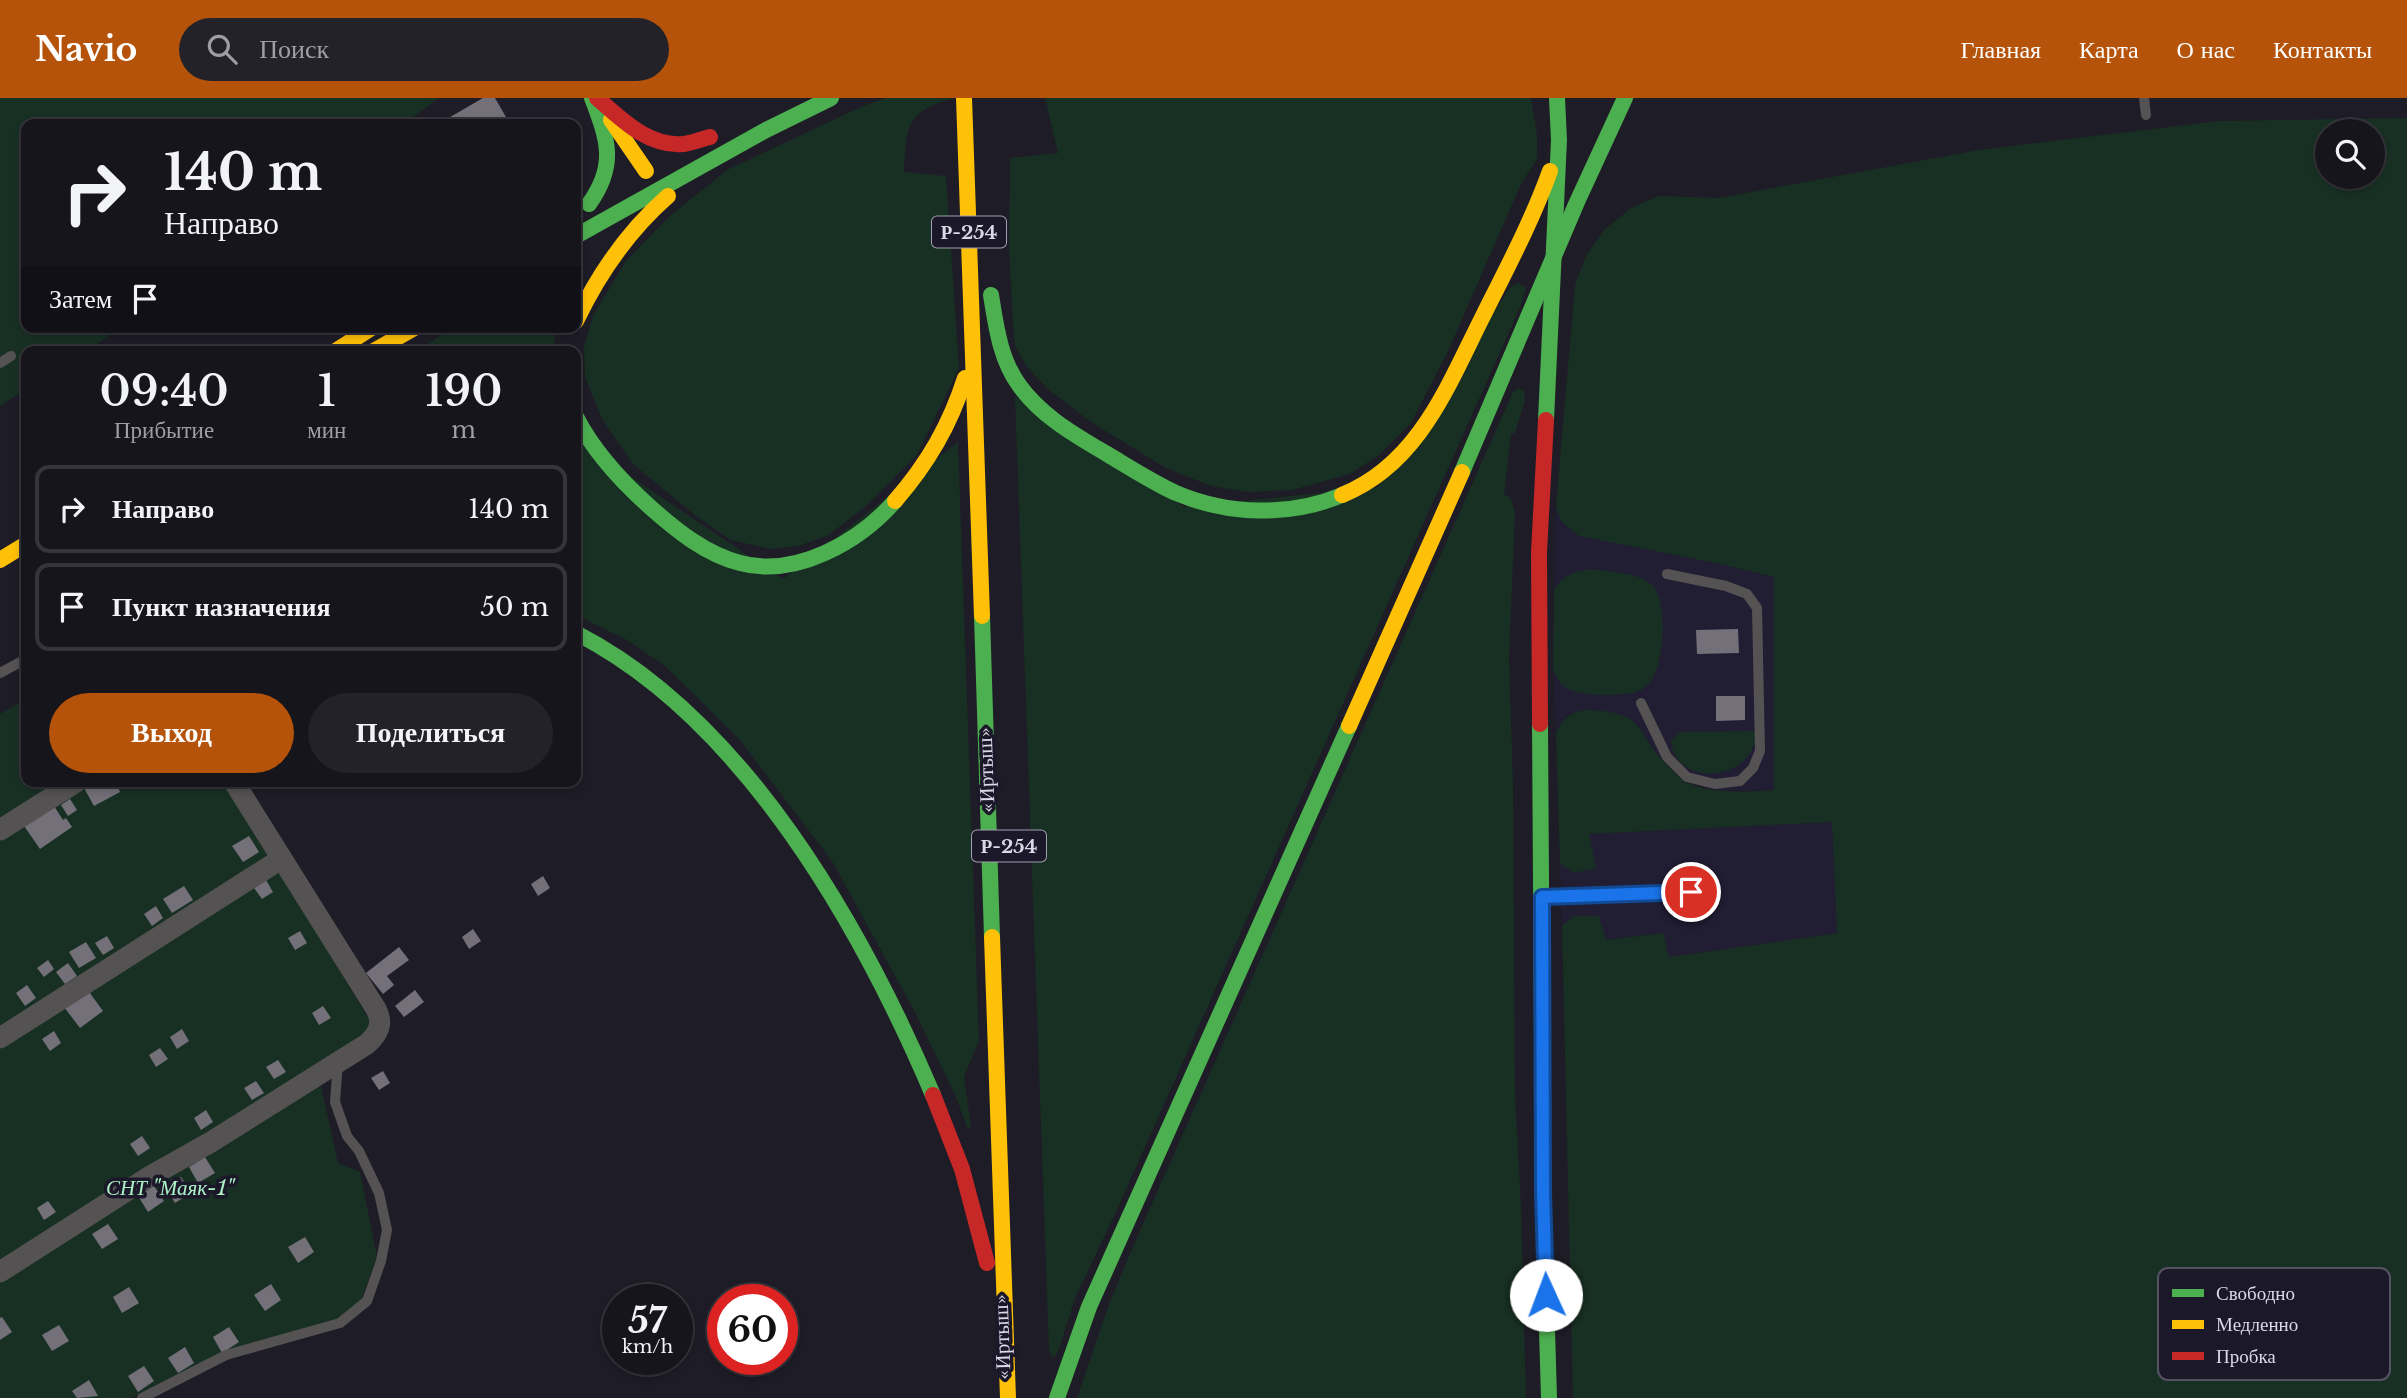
<!DOCTYPE html>
<html lang="ru">
<meta charset="utf-8">
<style>
body{margin:0;font-family:"Libre Baskerville",serif;background:#232229;color:#f1f3f6;height:100vh;display:flex;flex-direction:column;font-size:26px;white-space:nowrap}
*{box-sizing:border-box;margin:0}
p{font-size:23px;color:#9e9fa3}
.icon{flex:none;width:38px;height:38px;fill:none;stroke:currentColor;stroke-width:2;stroke-linecap:round;stroke-linejoin:round}
.map{position:relative;flex:1;overflow:hidden}
.details{position:absolute;left:21px;top:248px;width:560px;height:441px;display:flex;flex-direction:column;background:#16151c;border-radius:14px;box-shadow:0 4px 10px #0003,0 0 0 2px #35343b}
.details>*{flex:none}
.hud{position:absolute;left:21px;top:21px;width:560px;height:214px;border-radius:14px;box-shadow:0 4px 10px #0003,0 0 0 2px #35343b;background:#16151c;color:#f1f3f6;overflow:hidden}
.fabs{position:absolute;left:2315px;top:21px;display:grid;gap:14px}
.fabs a{display:grid;place-items:center;width:70px;height:70px;border-radius:50%;background:#16151c;box-shadow:0 4px 10px #0003,0 0 0 2px #35343b;font-size:35px}
.speed{position:absolute;left:602px;top:1186px;display:flex;gap:14px;font-size:35px;font-weight:700;text-align:center}
.speed>*{display:grid;place-content:center;width:91px;height:91px;border-radius:50%;background:#16151c;box-shadow:0 4px 10px #0003,0 0 0 2px #35343b;line-height:1}
.speed small{font-size:18px;font-weight:400}
.speed .limit{border:10px solid #d22;background:#fff;color:#111}
.pin{position:absolute;display:grid;place-items:center;width:60px;height:60px;color:#fff;margin:-30px;border:4px solid #fff;border-radius:50%;box-shadow:0 2px 7px #0007}
.me{position:absolute;width:77px;margin:-38px;rotate:358deg;stroke-linejoin:round;filter:drop-shadow(0 0 5px #0008)}
.turn{display:flex;align-items:center;gap:24px;height:147px;padding:0 28px;font-size:32px}
.turn .icon{width:91px;height:91px;stroke-width:2.5}
.turn b{display:block;font-size:49px;line-height:60px}
.then{display:flex;align-items:center;height:66px;padding:0 28px;background:#0003;gap:14px;font-size:26px}
.eta{display:flex;justify-content:space-evenly;align-items:center;height:119px;text-align:center}
.eta b{font-size:42px;font-weight:600;line-height:49px}
.button{display:flex;gap:14px;margin-top:auto;padding:14px 28px}
.button a{flex:1;height:80px;border-radius:42px;background:#b45309;color:#fff;font-size:28px;font-weight:600;line-height:80px;text-align:center}
.button a+a{background:#232229;color:#f1f3f6}
ul{padding:0;list-style:none}
li{display:flex;align-items:center;gap:21px;height:88px;margin:0 14px 10px;padding:0 14px;border:4px solid #35343b;border-radius:14px}
li div{flex:1}
li b{display:block;font-size:26px}
li em{font-style:normal}
header{display:flex;align-items:center;gap:42px;box-sizing:border-box;height:98px;padding:0 35px;background:#b45309;color:#fff}
header strong{font-size:33px}
nav{display:flex;gap:38px;margin-inline-start:auto;font-size:24px}
.search{width:490px;height:63px;background:#232229;display:flex;align-items:center;gap:18px;box-sizing:border-box;padding:0 24px;border-radius:38px;color:#9e9fa3;font-size:26px}
.map>svg:first-child{display:block}
.built{fill:#211d33}
.green{fill:#183023;fill-rule:evenodd}
.building{fill:#737079}
.lines{fill:none;stroke-linecap:round;stroke-linejoin:round}
.lane{stroke:#555253;stroke-width:10}
.street{stroke:#555253;stroke-width:21}
.fast{stroke:#4caf50;stroke-width:16}
.slow{stroke:#ffc107;stroke-width:16}
.jam{stroke:#c62828;stroke-width:16}
.route-casing{stroke:#114b97;stroke-width:18}
.route{stroke:#1a73e8;stroke-width:12}
.labels{text-anchor:middle;dominant-baseline:central;stroke-width:7;stroke-linejoin:round;paint-order:stroke}
.shield{fill:#1b182a;stroke:#a19fae;stroke-width:2}
.shield-label{font-size:19px;font-weight:bold;fill:#dbd9e6}
.street-label{font-size:21px;fill:#dbd9e6;stroke:#1b182a}
.park-label{font-size:21px;font-style:italic;fill:#adf2c6;stroke:#1b182a}
.key{fill:#1b182a;stroke:#555262;stroke-width:2}
.key-label{font-size:19px;fill:#dbd9e6}
</style>
<header>
<strong>Navio</strong>
<div class="search"><svg class="icon" aria-label="search" viewBox="0 0 24 24"><circle cx="10" cy="10" r="6"/><path d="M15 15l6 6"/></svg>Поиск</div>
<nav><a>Главная</a><a>Карта</a><a>О нас</a><a>Контакты</a></nav>
</header>
<div class="map">
<svg width="2407" height="1300" viewBox="0 0 2407 1300">
<rect width="100%" height="100%" fill="#1e1c26"/>
<g class="built">
<path d="M 1556,409 L 1716,465 L 1774,479 L 1774,692 L 1719,693 L 1686,685 L 1658,659 L 1642,632 L 1610,614 L 1584,612 L 1568,617 L 1560,625 L 1556,635 L 1553,571 Z"/>
<path d="M 1833,724 L 1837,836 L 1668,859 L 1663,835 L 1606,842 L 1574,818 L 1562,828 L 1560,766 L 1574,775 L 1588,736 Z"/>
</g>
<g class="green">
<path d="M 0,0 L 439,0 L 403,26 L 26,26 L 26,229 L 122,229 L 85,254 L 26,254 L 26,291 L 0,308 Z"/>
<path d="M 886,0 L 954,0 C 905,14 907,27 904,74 L 946,78 L 959,270 L 917,357 L 865,409 L 827,438 L 798,448 L 770,451 L 731,442 L 696,418 L 633,366 L 602,321 L 585,279 L 584,249 L 593,218 L 625,164 L 670,118 L 727,72 L 863,8 Z"/>
<path d="M 1045,0 L 1531,0 L 1537,37 L 1537,61 L 1521,86 L 1449,251 L 1411,325 L 1379,357 L 1350,376 L 1292,392 L 1248,394 L 1211,388 L 1166,370 L 1091,324 L 1049,292 L 1027,269 L 1015,248 L 1013,227 L 1009,151 L 1010,60 L 1058,55 Z"/>
<path d="M 2407,20 L 2407,1300 L 1573,1300 L 1562,828 L 1574,818 L 1599,818 L 1606,842 L 1663,835 L 1669,859 L 1837,835 L 1832,724 L 1589,736 L 1596,770 L 1574,775 L 1560,766 L 1556,635 C 1562,621 1572,612 1589,612 C 1651,615 1634,637 1671,671 C 1676,676 1682,683 1688,685 C 1714,696 1746,694 1774,692 L 1774,479 L 1716,465 L 1579,438 L 1562,424 L 1556,409 L 1575,187 L 1586,158 L 1604,132 L 1631,110 L 1659,98 L 1719,100 L 1979,52 L 2219,23 ZM 2328,33 L 2373,33 L 2373,79 L 2328,79 Z"/>
<path d="M 1518,185 L 1526,190 L 1521,207 L 1115,1116 L 1076,1198 L 1057,1256 L 1053,1260 L 1049,1252 L 1015,298 L 1184,409 L 1378,389 L 1510,190 Z"/>
<path d="M 454,229 L 556,229 L 553,254 L 415,254 Z"/>
<path d="M 1519,290 L 1524,293 L 1525,302 L 1515,335 L 1511,336 L 1504,396 L 1511,401 L 1515,414 L 1509,558 L 1513,686 L 1515,997 L 1521,1109 L 1526,1300 L 1077,1300 L 1109,1206 L 1138,1137 L 1513,294 Z"/>
<path d="M 576,340 L 578,343 L 783,481 L 958,344 L 979,943 L 964,979 L 971,1028 L 968,1032 L 956,999 L 916,916 L 832,763 L 740,642 L 665,568 L 627,542 L 576,517 Z"/>
<path d="M 1591,471 C 1610,474 1640,474 1653,488 C 1669,506 1665,577 1644,590 C 1630,600 1586,598 1570,592 C 1560,588 1557,580 1553,571 L 1554,492 C 1564,476 1574,474 1591,471 Z"/>
<path d="M 26,601 L 26,684 L 226,684 L 373,928 L 312,972 L 320,984 L 338,1065 L 360,1074 L 377,1159 L 356,1216 L 221,1255 L 146,1295 L 130,1300 L 0,1300 L 0,616 Z"/>
<path d="M 1757,633 C 1752,688 1673,688 1671,642 L 1679,634 Z"/>
</g>
<g class="building">
<path d="M 483,0 L 495,0 L 510,26 L 438,26 Z"/>
<path d="M 1738,531 L 1739,555 L 1697,556 L 1696,532 Z"/>
<path d="M 1716,598 L 1745,598 L 1745,622 L 1716,623 Z"/>
<path d="M 96,684 L 116,684 L 120,694 L 94,708 L 84,690 Z"/>
<path d="M 70,701 L 77,712 L 68,718 L 61,707 Z"/>
<path d="M 52,705 L 63,722 L 66,720 L 72,729 L 40,751 L 22,725 Z"/>
<path d="M 249,738 L 259,754 L 243,764 L 232,748 Z"/>
<path d="M 543,778 L 550,790 L 538,798 L 531,786 Z"/>
<path d="M 266,782 L 273,794 L 262,801 L 254,790 Z"/>
<path d="M 184,788 L 193,802 L 172,815 L 163,801 Z"/>
<path d="M 156,808 L 163,820 L 152,828 L 144,816 Z"/>
<path d="M 473,831 L 481,843 L 469,851 L 462,839 Z"/>
<path d="M 300,833 L 307,845 L 295,852 L 288,840 Z"/>
<path d="M 107,838 L 114,850 L 103,857 L 95,845 Z"/>
<path d="M 86,844 L 96,860 L 79,870 L 69,854 Z"/>
<path d="M 399,849 L 409,862 L 387,878 L 394,887 L 383,896 L 366,875 Z"/>
<path d="M 48,862 L 54,871 L 44,879 L 37,870 Z"/>
<path d="M 68,865 L 77,878 L 65,886 L 56,874 Z"/>
<path d="M 27,887 L 36,900 L 25,908 L 16,895 Z"/>
<path d="M 87,891 L 103,913 L 80,930 L 64,909 Z"/>
<path d="M 415,892 L 424,904 L 404,919 L 395,908 Z"/>
<path d="M 323,908 L 331,920 L 319,927 L 312,915 Z"/>
<path d="M 182,931 L 189,943 L 177,951 L 170,939 Z"/>
<path d="M 54,933 L 61,945 L 50,953 L 42,941 Z"/>
<path d="M 160,950 L 168,961 L 156,969 L 149,957 Z"/>
<path d="M 278,962 L 286,974 L 274,981 L 266,969 Z"/>
<path d="M 383,973 L 390,985 L 379,992 L 371,980 Z"/>
<path d="M 256,983 L 264,995 L 252,1002 L 244,990 Z"/>
<path d="M 206,1012 L 213,1024 L 201,1032 L 194,1020 Z"/>
<path d="M 142,1038 L 150,1050 L 138,1058 L 130,1046 Z"/>
<path d="M 205,1059 L 215,1075 L 198,1085 L 189,1069 Z"/>
<path d="M 181,1079 L 191,1095 L 175,1105 L 165,1089 Z"/>
<path d="M 154,1088 L 164,1103 L 148,1114 L 138,1098 Z"/>
<path d="M 48,1103 L 56,1114 L 44,1122 L 37,1110 Z"/>
<path d="M 108,1126 L 118,1141 L 102,1151 L 92,1136 Z"/>
<path d="M 305,1139 L 314,1154 L 298,1165 L 288,1149 Z"/>
<path d="M 271,1186 L 281,1202 L 265,1213 L 254,1197 Z"/>
<path d="M 129,1189 L 139,1205 L 122,1215 L 113,1199 Z"/>
<path d="M 2,1219 L 12,1234 L 0,1242 L 0,1220 Z"/>
<path d="M 59,1227 L 69,1243 L 52,1253 L 42,1237 Z"/>
<path d="M 229,1229 L 239,1244 L 222,1255 L 213,1239 Z"/>
<path d="M 185,1249 L 194,1265 L 178,1275 L 168,1260 Z"/>
<path d="M 144,1268 L 154,1283 L 138,1294 L 128,1278 Z"/>
<path d="M 89,1282 L 98,1298 L 77,1300 L 72,1293 Z"/>
</g>
<g class="lines">
<g class="lane">
<path d="M 2144,0 L 2146,17"/>
<path d="M 0,265 L 11,258"/>
<path d="M 0,575 L 26,561"/>
<path d="M 1641,605 L 1667,659 L 1687,679 L 1715,686 L 1740,683 L 1753,670 L 1760,653 L 1757,510 L 1747,496 L 1726,488 L 1667,476"/>
<path d="M 1543,799 L 1691,794"/>
<path d="M 142,1300 L 226,1257 L 340,1225 L 367,1203 L 381,1163 L 387,1132 L 379,1095 L 359,1053 L 347,1038 L 335,1004 L 338,964"/>
</g>
<g class="street">
<path d="M 0,732 L 76,684"/>
<path d="M 0,940 L 281,761"/>
<path d="M 0,1174 L 147,1080 L 211,1044 L 367,946 C 378,936 384,926 376,911 L 234,684"/>
</g>
<g class="fast">
<path d="M 589,106 C 617,67 608,42 592,0"/>
<path d="M 576,138 L 766,32 L 831,0"/>
<path d="M 991,197 C 996,228 1000,261 1019,287 C 1041,318 1075,337 1107,356 C 1129,369 1152,384 1176,395 C 1228,417 1290,419 1342,397"/>
<path d="M 576,319 C 594,354 621,383 650,409 C 676,432 705,456 740,465 C 796,480 859,444 895,403"/>
<path d="M 1546,322 L 1559,42 L 1557,0"/>
<path d="M 1462,374 L 1577,104 L 1625,0"/>
<path d="M 982,518 L 992,839"/>
<path d="M 576,535 C 744,621 861,828 933,997"/>
<path d="M 1540,626 L 1543,1094 L 1549,1300"/>
<path d="M 1057,1300 L 1089,1209 L 1349,628"/>
</g>
<g class="slow">
<path d="M 964,0 L 982,518"/>
<path d="M 611,22 L 646,73"/>
<path d="M 576,223 C 599,175 628,133 668,98"/>
<path d="M 334,254 L 373,229"/>
<path d="M 372,254 L 416,229"/>
<path d="M 1342,397 C 1419,366 1448,287 1483,218 C 1507,170 1532,123 1550,73"/>
<path d="M 895,403 C 928,365 950,327 965,280"/>
<path d="M 0,462 L 26,446"/>
<path d="M 1349,628 L 1462,374"/>
<path d="M 992,839 L 1008,1300"/>
</g>
<g class="jam">
<path d="M 597,0 C 621,21 648,49 683,46 C 692,45 701,41 710,39"/>
<path d="M 1540,626 L 1539,454 L 1546,322"/>
<path d="M 933,997 L 962,1071 L 987,1165"/>
</g>
</g>
<g class="lines">
<defs>
<path id="route" d="M 1546,1197 L 1543,1094 L 1542,799 L 1691,794"/>
</defs>
<use href="#route" class="route-casing"/>
<use href="#route" class="route"/>
</g>
<g class="labels">
<g class="shield">
<rect x="932" y="118.5" width="74" height="31" rx="5"/>
<rect x="972" y="732.5" width="74" height="31" rx="5"/>
</g>
<g class="shield-label">
<text x="969" y="134">Р-254</text>
<text x="1009" y="748">Р-254</text>
</g>
<g class="street-label">
<text transform="translate(986 672) rotate(-92)">«Иртыш»</text>
<text transform="translate(1002 1239) rotate(-92)">«Иртыш»</text>
</g>
<g class="park-label">
<text x="170" y="1090">СНТ "Маяк-1"</text>
</g>
</g>
<rect x="2158" y="1170" width="232" height="112" rx="10" class="key"/>
<rect x="2172" y="1191" width="32" height="8" fill="#4caf50"/>
<rect x="2172" y="1222" width="32" height="9" fill="#ffc107"/>
<rect x="2172" y="1254" width="32" height="8" fill="#c62828"/>
<g class="key-label">
<text x="2216" y="1202">Свободно</text>
<text x="2216" y="1233">Медленно</text>
<text x="2216" y="1265">Пробка</text>
</g>
</svg>
<div class="fabs">
<a><svg class="icon" aria-label="search" viewBox="0 0 24 24"><circle cx="10" cy="10" r="6"/><path d="M15 15l6 6"/></svg></a>
</div>
<div class="speed"><div>57<small>km/h</small></div><div class="limit">60</div></div>
<div class="pin" style="left:1691px;top:794px;background:#d93025"><svg class="icon" aria-label="arrive" viewBox="0 0 24 24"><path d="M6 21V4h12l-3 4 3 4H6"/></svg></div>
<svg class="me" style="left:1546px;top:1197px" viewBox="-20 -20 40 40"><circle r="19" fill="#fff"/><path d="M0-13L10 11 0 6-10 11z" fill="#1a73e8"/></svg>
<div class="hud">
<div class="turn"><svg class="icon" aria-label="right" viewBox="0 0 24 24"><path d="M7 20v-9h11M14 6l5 5-5 5"/></svg><div><b>140 m</b>Направо</div></div>
<div class="then">Затем<svg class="icon" aria-label="arrive" viewBox="0 0 24 24"><path d="M6 21V4h12l-3 4 3 4H6"/></svg></div>
</div>
<section class="details">
<div class="eta">
<div><b>09:40</b><p>Прибытие</p></div>
<div><b>1</b><p>мин</p></div>
<div><b>190</b><p>m</p></div>
</div>
<ul>
<li><svg class="icon" aria-label="right" viewBox="0 0 24 24"><path d="M7 20v-9h11M14 6l5 5-5 5"/></svg><div><b>Направо</b></div><em>140 m</em></li>
<li><svg class="icon" aria-label="arrive" viewBox="0 0 24 24"><path d="M6 21V4h12l-3 4 3 4H6"/></svg><div><b>Пункт назначения</b></div><em>50 m</em></li>
</ul>
<div class="button"><a>Выход</a><a>Поделиться</a></div>
</section>
</div>
